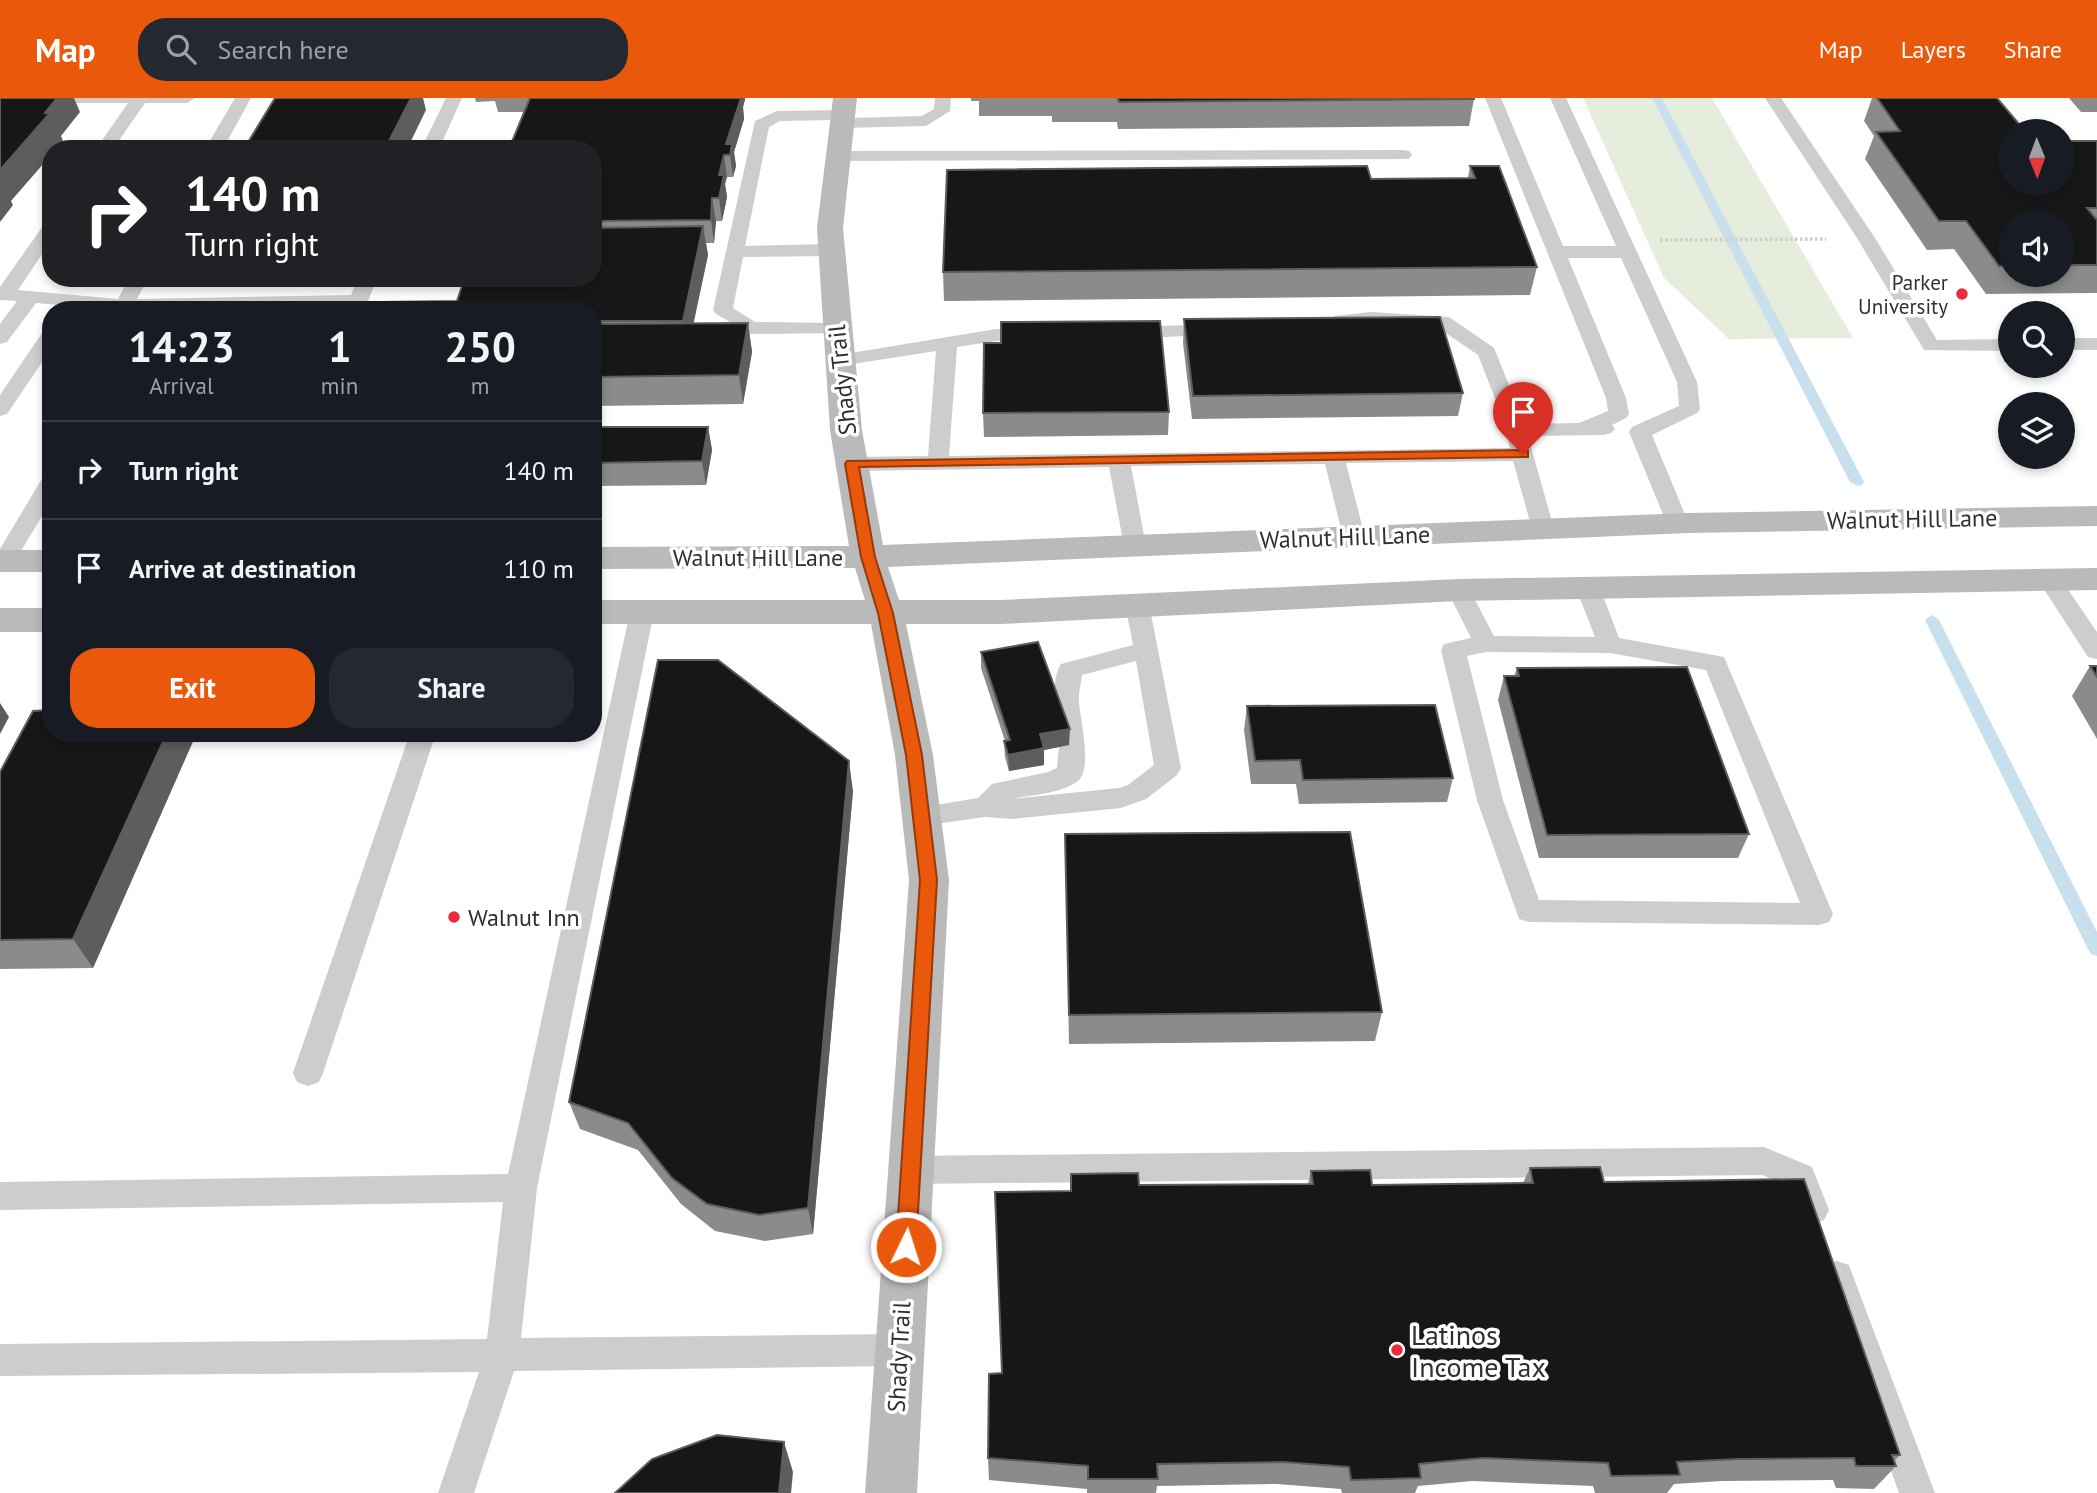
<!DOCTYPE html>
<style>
body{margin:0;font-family:"PT Sans",sans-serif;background:#242831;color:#f1f3f6;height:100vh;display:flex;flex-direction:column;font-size:26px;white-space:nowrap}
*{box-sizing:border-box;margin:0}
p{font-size:23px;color:#9ea1a6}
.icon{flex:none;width:38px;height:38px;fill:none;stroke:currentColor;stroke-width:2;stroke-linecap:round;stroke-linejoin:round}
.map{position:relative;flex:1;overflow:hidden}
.sheet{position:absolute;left:42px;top:203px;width:560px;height:441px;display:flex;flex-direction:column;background:#171b24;border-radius:28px;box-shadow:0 4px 10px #0003}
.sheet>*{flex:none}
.hud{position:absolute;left:42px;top:42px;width:560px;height:147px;border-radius:28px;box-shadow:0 4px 10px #0003;background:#202124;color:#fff;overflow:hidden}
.needle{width:46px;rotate:179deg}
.fabs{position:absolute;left:1998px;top:21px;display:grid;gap:14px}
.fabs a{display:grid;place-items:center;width:77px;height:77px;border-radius:50%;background:#171b24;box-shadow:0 4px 10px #0003;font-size:35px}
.pin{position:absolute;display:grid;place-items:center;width:60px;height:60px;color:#fff;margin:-72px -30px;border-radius:50% 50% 50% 0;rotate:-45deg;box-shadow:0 0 7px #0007}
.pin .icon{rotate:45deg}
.me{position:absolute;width:77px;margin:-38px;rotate:4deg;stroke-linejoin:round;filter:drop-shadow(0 0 5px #0008)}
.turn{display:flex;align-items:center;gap:24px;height:147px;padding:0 28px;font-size:32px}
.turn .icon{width:91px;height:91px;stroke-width:2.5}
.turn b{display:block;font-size:49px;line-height:60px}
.eta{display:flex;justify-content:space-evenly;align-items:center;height:119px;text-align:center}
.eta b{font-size:42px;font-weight:700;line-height:49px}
.action{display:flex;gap:14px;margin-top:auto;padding:14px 28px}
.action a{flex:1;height:80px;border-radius:28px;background:#ea580c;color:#fff;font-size:28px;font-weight:700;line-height:80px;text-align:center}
.action a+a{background:#242831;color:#f1f3f6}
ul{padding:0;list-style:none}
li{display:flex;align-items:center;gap:21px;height:98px;padding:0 28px;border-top:2px solid #363941}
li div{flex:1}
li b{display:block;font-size:26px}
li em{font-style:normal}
header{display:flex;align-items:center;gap:42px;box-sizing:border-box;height:98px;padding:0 35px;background:#ea580c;color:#fff}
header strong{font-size:33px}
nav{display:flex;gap:38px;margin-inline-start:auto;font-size:24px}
.search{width:490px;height:63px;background:#242831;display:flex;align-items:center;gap:18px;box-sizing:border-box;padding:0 24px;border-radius:28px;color:#9ea1a6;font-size:26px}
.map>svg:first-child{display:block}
.green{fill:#e6eddd}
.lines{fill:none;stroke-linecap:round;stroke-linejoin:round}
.stream{fill:#c8e0ee;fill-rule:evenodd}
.path{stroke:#cdcdcd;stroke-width:3.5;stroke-dasharray:2.5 2.5;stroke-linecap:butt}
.lane{fill:#cdcdcd;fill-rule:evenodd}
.secondary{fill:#bababa;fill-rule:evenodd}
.wall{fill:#8b8b8b;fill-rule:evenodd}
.shaded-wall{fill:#5d5d5d}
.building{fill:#171717;stroke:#5d5d5d;stroke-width:2}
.route{fill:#ea580c;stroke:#983908;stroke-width:2}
.poi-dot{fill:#ee2a3d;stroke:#fff;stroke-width:2.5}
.labels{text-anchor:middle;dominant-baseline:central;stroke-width:7;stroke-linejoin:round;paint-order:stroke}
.far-poi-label{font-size:21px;fill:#303030;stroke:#fff;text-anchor:end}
.street-label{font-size:24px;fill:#303030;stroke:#fff}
.poi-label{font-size:24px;fill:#303030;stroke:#fff;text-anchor:start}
.near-poi-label{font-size:28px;fill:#303030;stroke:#fff;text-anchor:start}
</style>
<header>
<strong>Map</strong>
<div class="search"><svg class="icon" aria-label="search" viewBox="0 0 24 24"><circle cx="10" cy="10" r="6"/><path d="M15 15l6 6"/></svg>Search here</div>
<nav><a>Map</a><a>Layers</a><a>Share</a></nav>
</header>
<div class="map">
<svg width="2097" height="1395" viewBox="0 0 2097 1395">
<rect width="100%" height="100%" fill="#fff"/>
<path class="green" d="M 1583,0 L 1712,0 L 1853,240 L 1729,241 L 1664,180 Z"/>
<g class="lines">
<g class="stream">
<path d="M 1652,0 L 1662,0 L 1864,384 L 1862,387 L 1857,388 L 1850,384 Z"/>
<path d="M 1932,517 L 1939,522 L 2097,834 L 2097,858 L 2091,856 L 2088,851 L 1925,522 Z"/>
</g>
<path class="path" d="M 1660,142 L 1826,141"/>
<g class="lane">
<path d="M 64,0 L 195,0 L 187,5 L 145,5 L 113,51 L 96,51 L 128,5 L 72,5 Z"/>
<path d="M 235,0 L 251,0 L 223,51 L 205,51 Z"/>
<path d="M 446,0 L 462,0 L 439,51 L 421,51 Z"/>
<path d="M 935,0 L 951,0 L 950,13 L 926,28 L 842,30 L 836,29 L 834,25 L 835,22 L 780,23 L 769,29 L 745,148 L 831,146 L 840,152 L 831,158 L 743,159 L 733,210 L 755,224 L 837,225 L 844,227 L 847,231 L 844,235 L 751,236 L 716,216 L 713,212 L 755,23 L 777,13 L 843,12 L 849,13 L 851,17 L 850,20 L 922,18 L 934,11 Z"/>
<path d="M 1485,0 L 1501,0 L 1563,148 L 1616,148 L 1550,0 L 1566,0 L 1697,284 L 1700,311 L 1697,315 L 1652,337 L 1689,426 L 1686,431 L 1670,431 L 1667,426 L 1629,334 L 1632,329 L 1679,308 L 1677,284 L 1621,160 L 1568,160 L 1626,300 L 1629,316 L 1626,320 L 1612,327 L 1615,331 L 1611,335 L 1604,337 L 1528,338 L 1554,431 L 1551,436 L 1543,438 L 1535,436 L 1532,431 L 1513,363 L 1346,365 L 1365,439 L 1362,444 L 1354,446 L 1346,444 L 1343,439 L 1325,366 L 1131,368 L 1146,448 L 1143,453 L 1135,455 L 1127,453 L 1124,448 L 1109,369 L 852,373 L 844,371 L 841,366 L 844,361 L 852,359 L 928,358 L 936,253 L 840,268 L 833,266 L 830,262 L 833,258 L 996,231 L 1045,233 L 1048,237 L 1045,241 L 996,243 L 957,249 L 949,358 L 1510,350 L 1502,318 L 1478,257 L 1437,229 L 1371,226 L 1335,230 L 1325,224 L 1335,218 L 1371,214 L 1449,219 L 1494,250 L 1525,326 L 1579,325 L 1608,313 L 1606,300 Z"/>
<path d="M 1765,0 L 1781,0 L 1875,140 L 1937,242 L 2011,241 L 2011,253 L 1924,252 L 1857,140 Z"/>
<path d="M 1403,52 L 1409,53 L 1412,57 L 1409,61 L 839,63 L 830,58 L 839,53 Z"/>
<path d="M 51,124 L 51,143 L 18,192 L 118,201 L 129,180 L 148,180 L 137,201 L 351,197 L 358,180 L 377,180 L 368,203 L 358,209 L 112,212 L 36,205 L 7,244 L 0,246 L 0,226 L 17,203 L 0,202 L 0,189 L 45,125 Z"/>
<path d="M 1219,226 L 1226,228 L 1229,232 L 1226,236 L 1125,241 L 1118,239 L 1115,235 L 1118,231 L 1125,229 Z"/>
<path d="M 51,230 L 51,251 L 7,316 L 0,318 L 0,297 L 44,232 Z"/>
<rect x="2063" y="240" width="34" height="12"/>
<path d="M 51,377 L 51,403 L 12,468 L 0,469 L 0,451 L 43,379 Z"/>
<path d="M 2050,474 L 2058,477 L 2097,534 L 2097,561 L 2088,559 L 2038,482 L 2042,477 Z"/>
<path d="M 1588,482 L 1596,485 L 1600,490 L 1619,540 L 1724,559 L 1833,816 L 1829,824 L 1819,827 L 1529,824 L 1519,821 L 1477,702 L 1441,552 L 1444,546 L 1471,540 L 1447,492 L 1451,487 L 1459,484 L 1467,487 L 1494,538 L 1595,539 L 1576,490 L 1580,485 ZM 1486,554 L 1610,555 L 1706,572 L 1800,805 L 1539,802 L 1503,702 L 1467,558 Z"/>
<path d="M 1137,498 L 1145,500 L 1149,506 L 1181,670 L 1177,677 L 1146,701 L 1121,710 L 1012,721 L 985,719 L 921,728 L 912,725 L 908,718 L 912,711 L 978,700 L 992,686 L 1048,674 L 1057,670 C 1058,657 1060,644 1059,631 C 1058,609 1049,587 1061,566 L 1133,547 L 1125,506 L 1129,500 ZM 1136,563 L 1154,667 L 1128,687 L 1119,690 L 1010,701 C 1031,697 1060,696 1078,683 C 1093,670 1080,621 1079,604 C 1078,595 1081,586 1082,577 Z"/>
<path d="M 642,506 L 650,508 L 654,514 L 537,1090 L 521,1240 L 900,1236 L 912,1240 L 917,1252 L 912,1264 L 900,1268 L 514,1273 L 474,1395 L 438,1395 L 479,1274 L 0,1278 L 0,1246 L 487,1241 L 503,1104 L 0,1112 L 0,1084 L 508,1076 L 630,514 L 634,508 Z"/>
<path d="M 410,635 L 436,635 L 323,975 L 319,984 L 308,988 L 297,984 L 293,975 Z"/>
<path d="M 1764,1049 L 1812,1069 L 1829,1112 L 1824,1122 L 1813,1126 L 1802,1122 L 1789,1088 L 1762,1077 L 911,1086 L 900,1082 L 895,1072 L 900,1062 L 911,1058 Z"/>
<path d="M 1837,1163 L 1849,1167 L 1853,1178 L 1935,1395 L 1899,1395 L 1821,1178 L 1825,1167 Z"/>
</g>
<g class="secondary">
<path d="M 833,0 L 857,0 L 843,130 L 862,332 L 883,447 L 1688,415 L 2097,408 L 2097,428 L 1688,435 L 888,469 L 899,502 L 1001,502 L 1459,481 L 2097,470 L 2097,492 L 1459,503 L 1001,526 L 906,526 L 933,657 L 949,782 L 917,1395 L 865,1395 L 909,782 L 895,657 L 871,526 L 593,526 L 593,502 L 865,502 L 855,470 L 593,471 L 593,449 L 849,448 L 830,332 L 817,130 Z"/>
<rect x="0" y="452" width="51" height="22"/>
<rect x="0" y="510" width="51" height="24"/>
</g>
</g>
<g class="wall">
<path d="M 475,0 L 745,0 L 743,9 L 744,21 L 734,54 L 736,68 L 733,79 L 727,79 L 725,86 L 727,99 L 722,123 L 716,123 L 714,145 L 706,145 L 708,157 L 693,225 L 748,225 L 752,254 L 743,306 L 593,308 L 593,212 L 457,203 L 486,188 L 593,180 L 593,51 L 524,14 L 498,14 L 495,3 L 476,4 Z"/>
<path d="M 971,0 L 1474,0 L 1474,1 L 1469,28 L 1118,31 L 1117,24 L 1052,24 L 1052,18 L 979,18 L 979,3 L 971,3 Z"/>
<path d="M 1872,0 L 1997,0 L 2011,86 L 2097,43 L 2097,195 L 1986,196 L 1954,151 L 1927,152 L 1865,61 L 1874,38 L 1864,23 ZM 2011,124 L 2063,124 L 2063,177 L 2011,177 Z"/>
<path d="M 2069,0 L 2097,0 L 2097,14 L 2081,14 Z"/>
<path d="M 1470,68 L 1537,169 L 1530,197 L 944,203 L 943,174 L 1371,81 L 1468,80 Z"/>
<path d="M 1184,221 L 1463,295 L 1458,318 L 1192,321 L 1183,245 Z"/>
<path d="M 1001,245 L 1169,314 L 1168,337 L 984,339 L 983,315 Z"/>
<path d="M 593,329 L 708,329 L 712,352 L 706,387 L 593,388 Z"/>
<path d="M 981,554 L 1069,647 L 1044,652 L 1044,667 L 1009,673 L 1005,659 L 1004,643 L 1005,643 L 981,570 Z"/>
<path d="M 2090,568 L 2097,568 L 2097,641 L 2072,598 Z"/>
<path d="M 1517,570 L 1749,736 L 1738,760 L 1539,760 L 1498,602 L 1504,578 L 1514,578 Z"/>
<path d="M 1247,608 L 1453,680 L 1447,704 L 1299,706 L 1296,686 L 1251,686 L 1244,632 Z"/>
<path d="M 194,641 L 93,870 L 0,871 L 0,674 Z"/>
<path d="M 853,693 L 813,1136 L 765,1143 L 715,1133 L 681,1106 L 638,1052 L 580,1031 L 569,1004 Z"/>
<path d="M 1065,736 L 1382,914 L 1375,943 L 1069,946 Z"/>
<path d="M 1530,1070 L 1604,1084 L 1900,1357 L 1894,1363 L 1896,1368 L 1874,1391 L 1836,1390 L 1833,1382 L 1722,1383 L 1674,1386 L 1667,1395 L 1595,1395 L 1593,1388 L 1472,1383 L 1418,1388 L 1415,1395 L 1342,1395 L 1341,1391 L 1277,1386 L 1157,1388 L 1156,1395 L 1087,1395 L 1087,1391 L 989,1382 L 988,1360 L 1002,1275 L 1071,1093 L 1139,1087 L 1308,1086 L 1311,1073 L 1372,1087 L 1523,1085 Z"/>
</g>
<g class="shaded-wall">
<path d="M 57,0 L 74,0 L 80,14 L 61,38 L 63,43 L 56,51 L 51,51 L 51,57 L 11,103 L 13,107 L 0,124 L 0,72 Z"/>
<path d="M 411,0 L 423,0 L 426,12 L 407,51 L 385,51 Z"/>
<path d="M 736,0 L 745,0 L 745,2 L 743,9 L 744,21 L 734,54 L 736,68 L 733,79 L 730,57 L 726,46 Z"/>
<path d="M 724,57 L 727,79 L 725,86 L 727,99 L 722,123 L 719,100 L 719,77 Z"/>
<path d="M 712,100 L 716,123 L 714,145 L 711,122 Z"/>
<path d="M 703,128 L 708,157 L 688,252 L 683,223 Z"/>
<path d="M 748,225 L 752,254 L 743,306 L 739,277 Z"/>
<path d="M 708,329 L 712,352 L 706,387 L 702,363 Z"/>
<path d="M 0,605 L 9,619 L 0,636 Z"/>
<path d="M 1070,631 L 1069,647 L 1044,652 L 1044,667 L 1009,673 L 1008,657 L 1040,636 Z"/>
<path d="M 167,635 L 191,635 L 194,641 L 93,870 L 73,841 Z"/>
<path d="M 849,663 L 853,693 L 813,1136 L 808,1110 Z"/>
<path d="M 784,1344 L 793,1374 L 791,1395 L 779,1395 Z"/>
</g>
<g class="building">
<path d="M 0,0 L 57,0 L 45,15 L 50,15 L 0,72 Z"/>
<path d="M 275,0 L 411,0 L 385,51 L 244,51 Z"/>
<path d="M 530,0 L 741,0 L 726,46 L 732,46 L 730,57 L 724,57 L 719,77 L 724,77 L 719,100 L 712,100 L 711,122 L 593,123 L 593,51 L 509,51 Z"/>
<path d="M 1118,0 L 1474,0 L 1474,1 L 1119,4 Z"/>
<path d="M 1877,0 L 1997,0 L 2025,33 L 2011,33 L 2011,86 L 2063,86 L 2063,43 L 2097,43 L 2097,110 L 2087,110 L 2097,122 L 2097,167 L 2063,167 L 2063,124 L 2011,124 L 2011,168 L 1999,168 L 1966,123 L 1939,123 L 1876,34 L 1900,33 Z"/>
<path d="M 1367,68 L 1371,81 L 1475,80 L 1470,68 L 1499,68 L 1537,169 L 943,174 L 947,72 Z"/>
<path d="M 703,128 L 683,223 L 593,223 L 593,212 L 378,212 L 381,204 L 457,203 L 462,188 L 486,188 L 489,180 L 593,180 L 593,130 Z"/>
<path d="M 1440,219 L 1463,295 L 1193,298 L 1184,221 Z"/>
<path d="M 1160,223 L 1169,314 L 983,315 L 984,245 L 1001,245 L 1001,224 Z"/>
<path d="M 748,225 L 739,277 L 593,279 L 593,226 Z"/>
<path d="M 593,329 L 708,329 L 702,363 L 593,365 Z"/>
<path d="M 1038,544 L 1070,631 L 1040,636 L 1044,650 L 1008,657 L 1004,643 L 1010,642 L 981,554 Z"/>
<path d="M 658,562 L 718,562 L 849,663 L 808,1110 L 759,1117 L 707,1106 L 672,1080 L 628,1025 L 569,1004 Z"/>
<path d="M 2090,568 L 2097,568 L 2097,579 Z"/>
<path d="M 1687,569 L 1749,736 L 1547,737 L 1504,578 L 1519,578 L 1517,570 Z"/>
<path d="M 1435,607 L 1453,680 L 1303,682 L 1300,662 L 1255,663 L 1247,608 Z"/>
<path d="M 51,612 L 51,635 L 167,635 L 73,841 L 0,842 L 0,674 L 33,613 Z"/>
<path d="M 1350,734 L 1382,914 L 1069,917 L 1065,736 Z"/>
<path d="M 1600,1069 L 1604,1084 L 1804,1081 L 1900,1357 L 1892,1357 L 1896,1368 L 1856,1368 L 1854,1360 L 1739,1361 L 1677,1364 L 1680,1377 L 1611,1378 L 1608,1365 L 1483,1360 L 1419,1366 L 1421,1380 L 1351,1382 L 1349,1369 L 1283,1364 L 1157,1366 L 1158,1381 L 1088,1381 L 1088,1368 L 988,1360 L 989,1276 L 1002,1275 L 995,1094 L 1071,1093 L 1071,1076 L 1138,1075 L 1139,1087 L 1313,1086 L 1311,1073 L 1370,1072 L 1372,1087 L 1533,1085 L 1530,1070 Z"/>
<path d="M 717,1337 L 784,1344 L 779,1395 L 615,1395 L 652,1361 Z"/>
</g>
<path class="route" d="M 1523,352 L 1528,353 L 1528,359 L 859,369 L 875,459 L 893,515 L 922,657 L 937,782 L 916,1149 L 913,1155 L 906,1158 L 899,1155 L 896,1149 L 920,782 L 906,657 L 878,515 L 861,459 L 845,366 L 847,363 Z"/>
<g class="poi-dot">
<circle cx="1962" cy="196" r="7"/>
<circle cx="454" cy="819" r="7"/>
<circle cx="1397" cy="1252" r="7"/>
</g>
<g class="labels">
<g class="far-poi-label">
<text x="1948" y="184">Parker<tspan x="1948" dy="24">University</tspan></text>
</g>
<g class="street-label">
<text transform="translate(842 282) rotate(-96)">Shady Trail</text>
<text transform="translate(1912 421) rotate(-1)">Walnut Hill Lane</text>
<text transform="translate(1345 439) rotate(-2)">Walnut Hill Lane</text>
<text x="758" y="459">Walnut Hill Lane</text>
<text transform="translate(899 1259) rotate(-87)">Shady Trail</text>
</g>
<g class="poi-label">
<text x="468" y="819">Walnut Inn</text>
</g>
<g class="near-poi-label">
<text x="1411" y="1236">Latinos<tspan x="1411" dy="32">Income Tax</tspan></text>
</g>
</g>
</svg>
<div class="fabs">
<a><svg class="needle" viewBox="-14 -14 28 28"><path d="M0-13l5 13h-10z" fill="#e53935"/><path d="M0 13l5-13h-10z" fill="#9ea1a6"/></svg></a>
<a><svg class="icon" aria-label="sound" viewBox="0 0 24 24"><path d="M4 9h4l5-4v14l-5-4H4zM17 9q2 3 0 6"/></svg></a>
<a><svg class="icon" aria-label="search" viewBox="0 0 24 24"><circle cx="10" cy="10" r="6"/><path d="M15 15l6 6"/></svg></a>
<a><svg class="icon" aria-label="layers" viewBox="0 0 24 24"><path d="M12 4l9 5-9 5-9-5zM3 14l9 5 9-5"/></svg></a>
</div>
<div class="pin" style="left:1523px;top:356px;background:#d93025"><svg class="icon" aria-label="arrive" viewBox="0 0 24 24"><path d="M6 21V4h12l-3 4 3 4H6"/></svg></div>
<svg class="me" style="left:906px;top:1149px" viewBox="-20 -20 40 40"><circle r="17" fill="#ea580c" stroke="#fff" stroke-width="3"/><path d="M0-11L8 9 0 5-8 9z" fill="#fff"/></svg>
<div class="hud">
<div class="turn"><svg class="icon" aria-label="right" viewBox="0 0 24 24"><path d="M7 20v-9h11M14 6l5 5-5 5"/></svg><div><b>140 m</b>Turn right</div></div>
</div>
<section class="sheet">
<div class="eta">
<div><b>14:23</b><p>Arrival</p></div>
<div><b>1</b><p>min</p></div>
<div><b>250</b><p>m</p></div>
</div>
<ul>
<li><svg class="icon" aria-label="right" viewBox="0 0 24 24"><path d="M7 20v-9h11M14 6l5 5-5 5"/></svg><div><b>Turn right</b></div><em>140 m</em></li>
<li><svg class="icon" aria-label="arrive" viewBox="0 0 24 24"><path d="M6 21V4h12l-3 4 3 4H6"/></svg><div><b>Arrive at destination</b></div><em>110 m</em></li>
</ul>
<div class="action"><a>Exit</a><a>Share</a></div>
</section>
</div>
